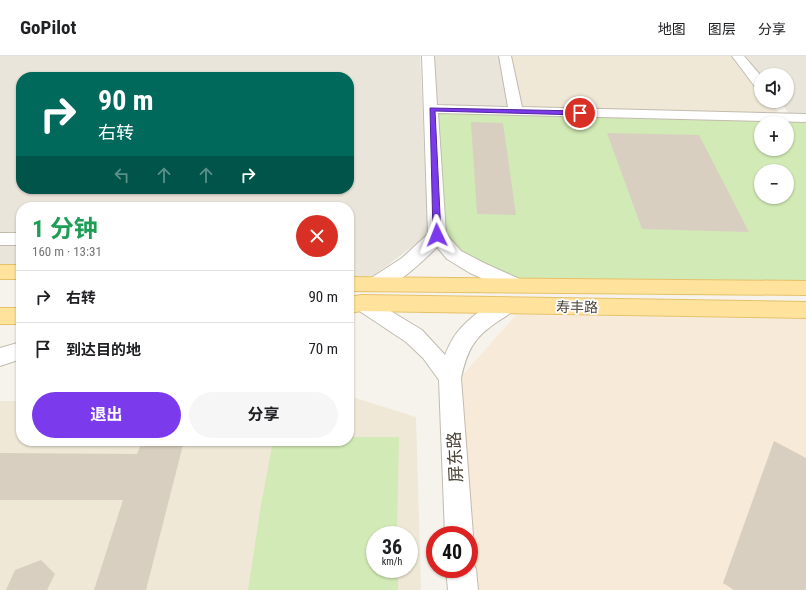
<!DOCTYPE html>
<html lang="zh">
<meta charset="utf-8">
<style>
body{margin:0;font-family:"Roboto Condensed","Noto Sans SC",sans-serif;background:#f6f6f6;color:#202124;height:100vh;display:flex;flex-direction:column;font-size:15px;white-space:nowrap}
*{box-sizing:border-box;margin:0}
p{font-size:13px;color:#757577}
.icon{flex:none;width:22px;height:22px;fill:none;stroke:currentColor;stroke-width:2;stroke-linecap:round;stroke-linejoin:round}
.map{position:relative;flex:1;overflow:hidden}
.panel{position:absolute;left:16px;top:146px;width:338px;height:244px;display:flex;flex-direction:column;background:#fff;border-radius:16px;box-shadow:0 1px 3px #0004}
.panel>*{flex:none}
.banner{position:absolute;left:16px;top:16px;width:338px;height:122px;border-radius:16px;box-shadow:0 1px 3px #0004;background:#00695c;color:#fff;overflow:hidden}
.buttons{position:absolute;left:754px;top:12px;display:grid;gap:8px}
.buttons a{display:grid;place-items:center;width:40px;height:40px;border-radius:50%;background:#fff;box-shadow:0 1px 3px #0004;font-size:20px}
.speed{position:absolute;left:366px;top:470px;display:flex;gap:8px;font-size:20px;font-weight:700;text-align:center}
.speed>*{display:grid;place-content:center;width:52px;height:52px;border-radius:50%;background:#fff;box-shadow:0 1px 3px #0004;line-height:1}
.speed small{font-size:10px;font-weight:400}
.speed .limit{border:6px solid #d22;background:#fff;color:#111}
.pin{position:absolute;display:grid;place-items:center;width:34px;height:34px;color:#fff;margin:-17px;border:2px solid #fff;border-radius:50%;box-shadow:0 1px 4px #0007}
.me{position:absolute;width:44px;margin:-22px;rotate:358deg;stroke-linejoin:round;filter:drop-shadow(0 0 3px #0008)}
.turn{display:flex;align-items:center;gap:14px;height:84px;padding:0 16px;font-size:18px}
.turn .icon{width:52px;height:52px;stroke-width:2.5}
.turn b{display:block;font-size:28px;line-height:34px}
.lanes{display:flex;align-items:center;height:38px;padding:0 16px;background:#0003;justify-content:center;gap:20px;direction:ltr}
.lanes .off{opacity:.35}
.round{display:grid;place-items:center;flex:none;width:42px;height:42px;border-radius:21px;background:#f6f6f6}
.summary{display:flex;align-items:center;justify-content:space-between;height:68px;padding:0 16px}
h1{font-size:24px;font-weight:700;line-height:30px;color:#1e9e55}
.action{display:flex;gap:8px;margin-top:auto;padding:8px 16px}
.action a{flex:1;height:46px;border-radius:24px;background:#7c3aed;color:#fff;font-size:16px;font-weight:700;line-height:46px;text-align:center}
.action a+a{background:#f6f6f6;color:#202124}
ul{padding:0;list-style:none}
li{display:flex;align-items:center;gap:12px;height:52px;padding:0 16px;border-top:1px solid #e0e0e0}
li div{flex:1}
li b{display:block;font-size:15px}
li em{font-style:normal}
header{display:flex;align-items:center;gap:24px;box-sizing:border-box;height:56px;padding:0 20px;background:#fff;border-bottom:1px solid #e0e0e0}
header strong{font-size:19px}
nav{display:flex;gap:22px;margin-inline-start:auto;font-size:14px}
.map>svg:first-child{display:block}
.residential{fill:#eae5da;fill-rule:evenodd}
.commercial{fill:#f7ead8}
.education{fill:#efe8d6;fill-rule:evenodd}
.green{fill:#d2eab5;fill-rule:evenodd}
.building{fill:#d8cfc1}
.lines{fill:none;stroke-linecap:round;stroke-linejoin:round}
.minor-casing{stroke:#c2bbae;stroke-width:2}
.major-casing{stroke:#e6c16a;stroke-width:2}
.minor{fill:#fff;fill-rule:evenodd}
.major{fill:#ffe39c;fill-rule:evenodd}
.route{fill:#7c3aed;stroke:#51269a}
.labels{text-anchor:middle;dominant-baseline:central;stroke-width:3.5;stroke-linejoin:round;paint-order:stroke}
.street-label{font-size:14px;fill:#4b4439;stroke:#fff}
.near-street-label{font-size:17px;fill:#4b4439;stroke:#fff}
</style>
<header>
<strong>GoPilot</strong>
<nav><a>地图</a><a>图层</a><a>分享</a></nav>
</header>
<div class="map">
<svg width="806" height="534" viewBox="0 0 806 534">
<rect width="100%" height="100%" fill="#f6f3ec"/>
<g class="residential">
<path d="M 0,0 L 420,0 L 428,179 L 373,220 L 349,221 L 349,151 L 21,151 L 21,209 L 0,209 ZM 21,21 L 349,21 L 349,133 L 21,133 Z"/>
<path d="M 434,0 L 502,0 L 511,53 L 438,51 Z"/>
<path d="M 746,0 L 806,0 L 806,59 L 790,59 L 780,45 L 787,45 L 787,19 L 761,20 Z"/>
</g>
<path class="commercial" d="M 516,259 L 806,263 L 806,534 L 476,534 L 462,320 Z"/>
<g class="education">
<path d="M 509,0 L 735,0 L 761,33 L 761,45 L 770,45 L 782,60 L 519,53 Z"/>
<path d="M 349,340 L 416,361 L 421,534 L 0,534 L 0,345 L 21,345 L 21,385 L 349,385 ZM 375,479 L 409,479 L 409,513 L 375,513 Z"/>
</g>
<g class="green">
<path d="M 438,56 L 806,64 L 806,227 L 516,222 L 483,208 L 459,195 L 446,178 ZM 761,67 L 787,67 L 787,93 L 761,93 ZM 761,115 L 787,115 L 787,141 L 761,141 Z"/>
<path d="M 349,381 L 399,381 L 397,479 L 375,479 L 375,513 L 398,513 L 398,534 L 248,534 L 261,449 L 273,385 L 349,385 Z"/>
</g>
<g class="building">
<path d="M 471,66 L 503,67 L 516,159 L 477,158 Z"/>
<path d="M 607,77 L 699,79 L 749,176 L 642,173 Z"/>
<path d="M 142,385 L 184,385 L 146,534 L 94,534 L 123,444 L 0,444 L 0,397 L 137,398 Z"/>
<path d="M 774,385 L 806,402 L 806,534 L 734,534 L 723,527 Z"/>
<path d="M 41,504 L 55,518 L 47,534 L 6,534 L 15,514 Z"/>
</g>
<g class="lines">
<defs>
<g id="minor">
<path d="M 422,0 L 434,0 L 437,49 L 508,51 L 499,0 L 511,0 L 522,51 L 806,58 L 806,66 L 438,57 L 446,178 L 461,195 L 484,207 L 522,224 L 525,229 L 522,234 L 515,236 L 508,234 L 470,217 L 447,203 L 437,191 C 423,205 388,240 368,234 L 365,229 L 368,224 L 402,202 L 428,178 Z"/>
<path d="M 732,0 L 744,0 L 761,20 L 761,33 L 756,32 Z"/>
<rect x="0" y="177" width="21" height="12"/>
<path d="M 362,240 L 369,242 L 422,274 L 445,299 C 449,289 454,279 461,272 C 472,260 496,240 513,245 L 516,250 C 512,258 504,261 497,266 C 473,282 467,295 461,322 L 473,479 L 469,488 L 469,479 L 445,479 L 439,324 L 423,302 L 406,286 L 355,252 L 352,247 L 355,242 Z"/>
<path d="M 21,286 L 21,303 L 0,310 L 0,292 Z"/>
<path d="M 469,502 L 471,503 L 476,513 L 478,534 L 448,534 L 446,513 L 469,513 Z"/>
</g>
<g id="major">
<rect x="0" y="209" width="21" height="14"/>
<path d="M 349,221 L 806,225 L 806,239 L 349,235 Z"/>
<path d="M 362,239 L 806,246 L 806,262 L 362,255 L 349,257 L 349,241 Z"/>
<rect x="0" y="252" width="21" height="16"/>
</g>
</defs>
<use href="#minor" class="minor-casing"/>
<use href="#major" class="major-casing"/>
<use href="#minor" class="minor"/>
<use href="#major" class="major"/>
</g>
<path class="route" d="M 430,52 L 580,55 L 583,57 L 580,59 L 435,55 L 441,179 L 437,182 L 433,179 Z"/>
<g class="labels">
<g class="street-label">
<text transform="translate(577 251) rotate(1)">寿丰路</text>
</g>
<g class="near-street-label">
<text transform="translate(455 401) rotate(-93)">屏东路</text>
</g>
</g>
</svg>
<div class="buttons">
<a><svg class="icon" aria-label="sound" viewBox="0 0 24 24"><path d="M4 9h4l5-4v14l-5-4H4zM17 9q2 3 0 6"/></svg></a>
<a>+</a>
<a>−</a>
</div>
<div class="speed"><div>36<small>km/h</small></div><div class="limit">40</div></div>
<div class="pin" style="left:580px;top:57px;background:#d93025"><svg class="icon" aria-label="arrive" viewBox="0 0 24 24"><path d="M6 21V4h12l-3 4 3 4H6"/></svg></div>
<svg class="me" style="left:437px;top:179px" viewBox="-20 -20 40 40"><path d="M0-17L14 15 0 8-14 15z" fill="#7c3aed" stroke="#fff" stroke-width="4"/></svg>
<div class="banner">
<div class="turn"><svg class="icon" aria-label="right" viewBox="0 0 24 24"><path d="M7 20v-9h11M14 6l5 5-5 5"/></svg><div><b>90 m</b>右转</div></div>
<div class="lanes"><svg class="icon off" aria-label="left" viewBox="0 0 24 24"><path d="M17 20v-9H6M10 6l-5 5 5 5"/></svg><svg class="icon off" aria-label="ahead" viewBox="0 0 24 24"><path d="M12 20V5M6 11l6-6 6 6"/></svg><svg class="icon off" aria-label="ahead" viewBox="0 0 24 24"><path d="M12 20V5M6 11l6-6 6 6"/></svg><svg class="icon" aria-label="right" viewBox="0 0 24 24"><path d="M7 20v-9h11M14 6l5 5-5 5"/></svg></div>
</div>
<section class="panel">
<div class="summary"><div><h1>1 分钟</h1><p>160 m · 13:31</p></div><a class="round" style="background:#d93025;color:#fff"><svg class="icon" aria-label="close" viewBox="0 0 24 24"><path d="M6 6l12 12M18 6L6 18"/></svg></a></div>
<ul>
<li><svg class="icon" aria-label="right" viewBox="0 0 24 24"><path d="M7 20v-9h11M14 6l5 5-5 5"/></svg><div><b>右转</b></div><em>90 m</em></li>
<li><svg class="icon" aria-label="arrive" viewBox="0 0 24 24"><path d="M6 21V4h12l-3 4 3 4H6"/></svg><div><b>到达目的地</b></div><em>70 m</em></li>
</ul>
<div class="action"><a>退出</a><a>分享</a></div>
</section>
</div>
